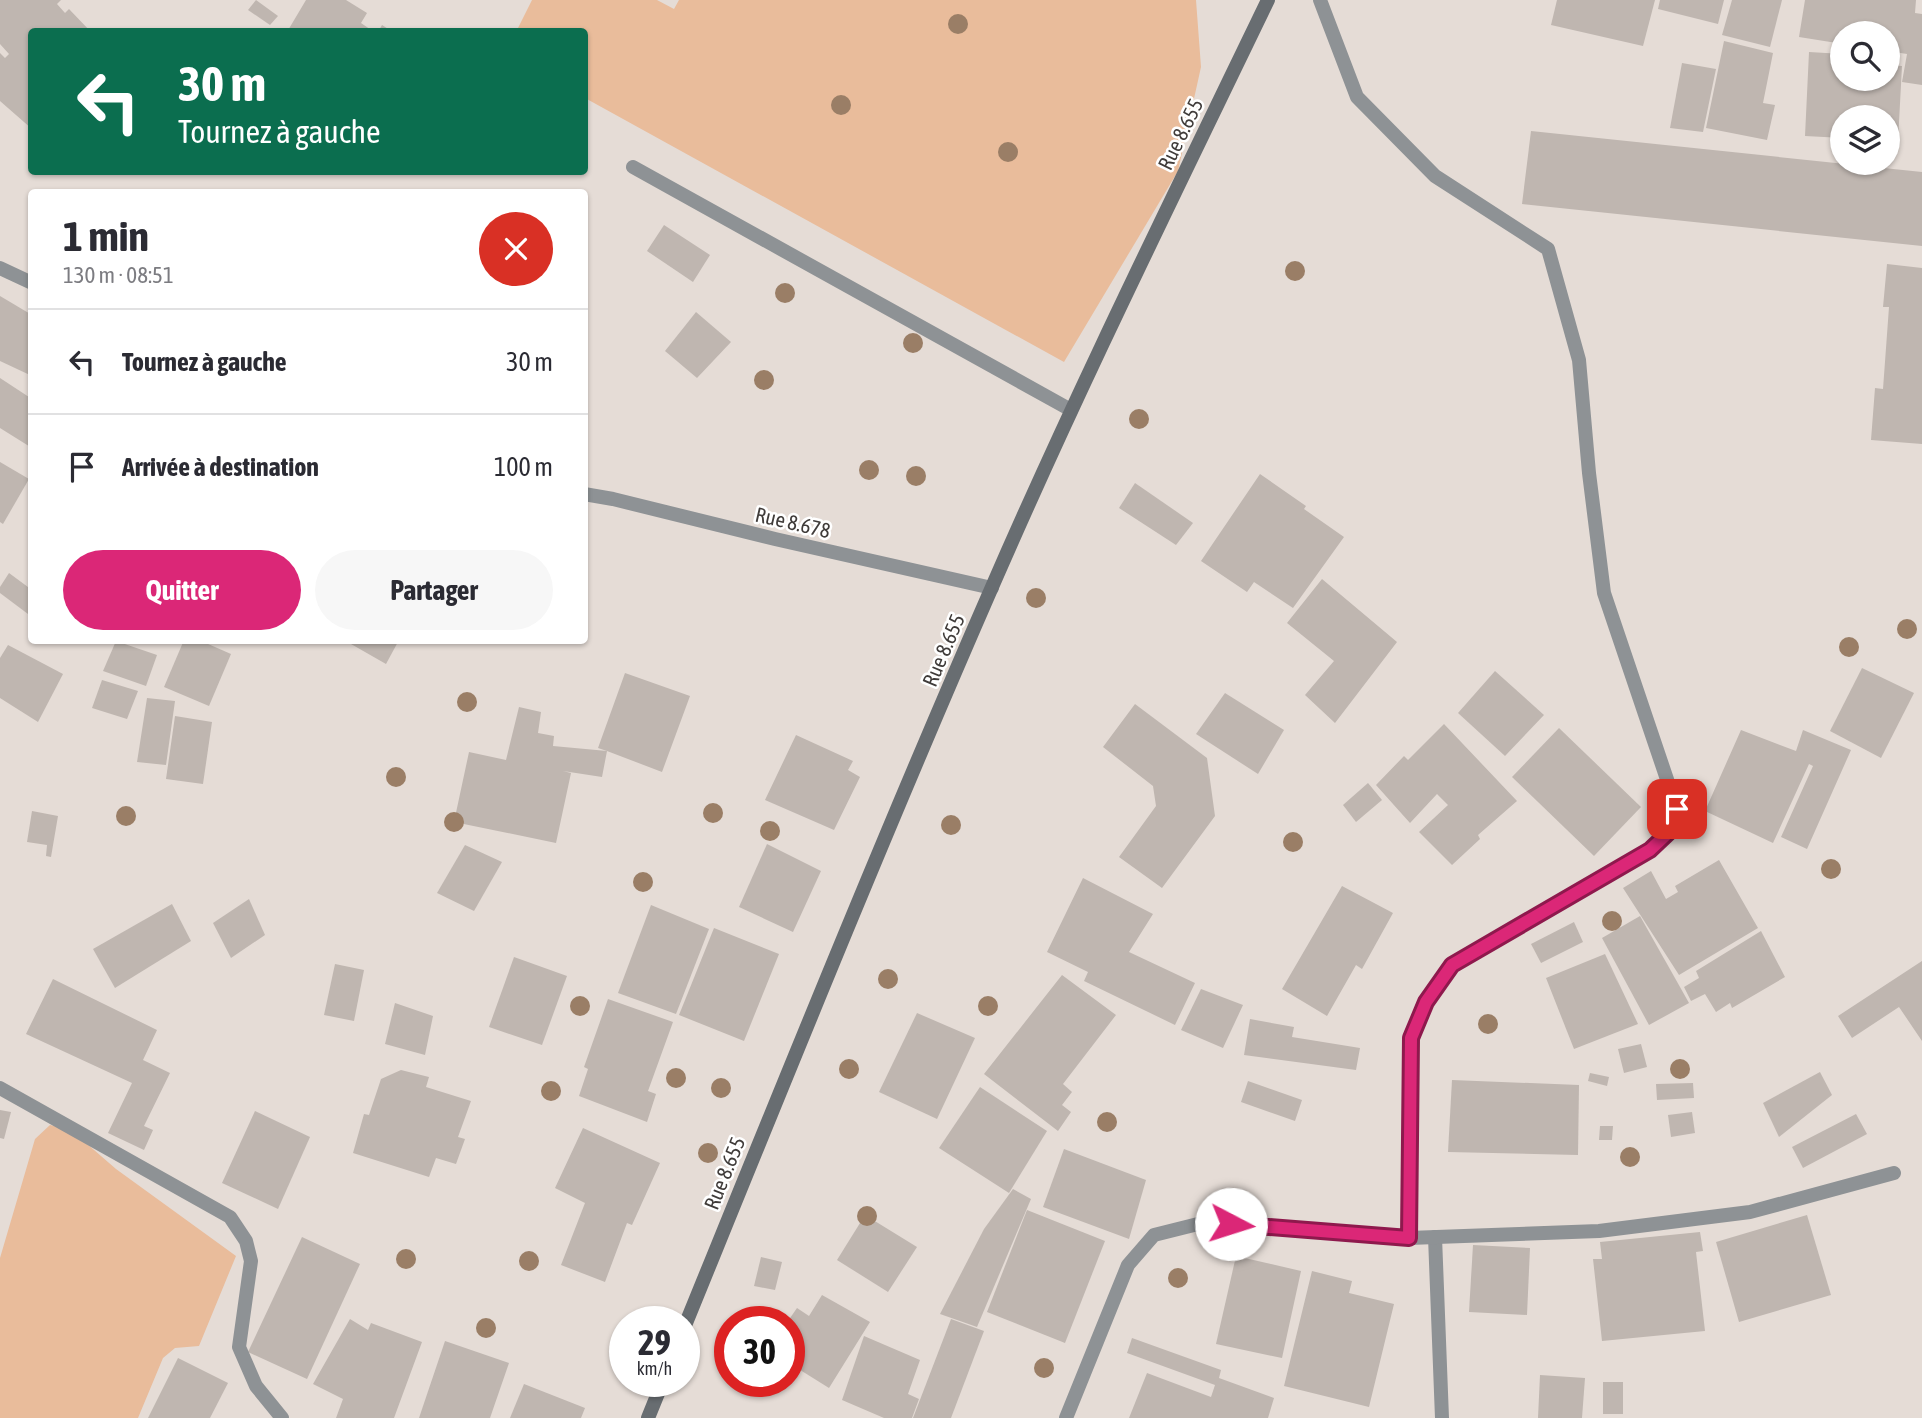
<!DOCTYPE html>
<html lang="fr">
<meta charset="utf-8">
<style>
body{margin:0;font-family:"Asap Condensed",sans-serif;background:#f7f7f7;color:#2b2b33;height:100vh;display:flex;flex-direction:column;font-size:26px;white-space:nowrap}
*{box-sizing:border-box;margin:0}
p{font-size:23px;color:#7c7c81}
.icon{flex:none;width:38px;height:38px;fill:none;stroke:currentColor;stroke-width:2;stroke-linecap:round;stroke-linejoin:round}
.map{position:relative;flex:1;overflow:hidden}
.sheet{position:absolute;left:28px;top:189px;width:560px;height:455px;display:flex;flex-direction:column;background:#fff;border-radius:7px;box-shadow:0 2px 5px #0004}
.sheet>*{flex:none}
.banner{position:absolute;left:28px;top:28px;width:560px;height:147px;border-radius:7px;box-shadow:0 2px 5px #0004;background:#0b6e4f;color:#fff;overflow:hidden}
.buttons{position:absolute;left:1830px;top:21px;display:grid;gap:14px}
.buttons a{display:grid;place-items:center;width:70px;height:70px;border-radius:50%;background:#fff;box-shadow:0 2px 5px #0004;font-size:35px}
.speed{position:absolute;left:609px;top:1306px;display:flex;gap:14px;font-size:35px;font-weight:700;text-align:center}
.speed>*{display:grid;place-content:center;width:91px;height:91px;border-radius:50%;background:#fff;box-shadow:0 2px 5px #0004;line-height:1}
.speed small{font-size:18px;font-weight:400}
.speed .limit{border:10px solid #d22;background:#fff;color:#111}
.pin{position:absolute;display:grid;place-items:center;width:60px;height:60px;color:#fff;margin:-30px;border-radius:14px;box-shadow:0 4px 10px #0006}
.me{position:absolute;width:77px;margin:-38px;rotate:95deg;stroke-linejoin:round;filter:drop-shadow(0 0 5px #0008)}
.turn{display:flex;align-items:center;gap:24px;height:147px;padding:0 35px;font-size:32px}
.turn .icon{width:91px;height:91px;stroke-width:2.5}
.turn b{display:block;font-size:49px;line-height:60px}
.round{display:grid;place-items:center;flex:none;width:74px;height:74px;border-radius:37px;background:#f7f7f7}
.head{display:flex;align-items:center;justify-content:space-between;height:119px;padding:0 35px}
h1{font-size:42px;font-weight:700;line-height:52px}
.cta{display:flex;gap:14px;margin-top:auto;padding:14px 35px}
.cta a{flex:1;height:80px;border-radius:42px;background:#db2777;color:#fff;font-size:28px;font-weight:700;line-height:80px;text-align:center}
.cta a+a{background:#f7f7f7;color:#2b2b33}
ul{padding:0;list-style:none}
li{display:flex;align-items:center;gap:21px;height:105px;padding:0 35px;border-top:2px solid #e1e1e2}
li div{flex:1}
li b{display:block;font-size:26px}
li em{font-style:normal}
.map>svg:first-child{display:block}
.green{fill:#e9bc9b}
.building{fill:#bfb6b0}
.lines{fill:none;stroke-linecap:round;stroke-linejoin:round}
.street{stroke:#8e9295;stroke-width:14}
.secondary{stroke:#686d71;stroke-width:14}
.tree{fill:#9a7e66}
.route-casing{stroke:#8e194d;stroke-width:18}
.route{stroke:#db2777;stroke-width:12}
.labels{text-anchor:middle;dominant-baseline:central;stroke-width:5;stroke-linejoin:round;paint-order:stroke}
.street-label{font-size:21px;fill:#403c3a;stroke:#fff}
</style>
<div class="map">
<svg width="1922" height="1418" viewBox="0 0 1922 1418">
<rect width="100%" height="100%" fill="#e5dcd6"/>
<g class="green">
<path d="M 532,0 L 657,0 L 674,9 L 679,0 L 1196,0 L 1201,67 L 1178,171 L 1064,362 L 585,98 L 584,32 L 516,32 Z"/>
<path d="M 50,1125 L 71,1130 L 116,1169 L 236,1256 L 199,1346 L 175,1348 L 163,1358 L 138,1418 L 0,1418 L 0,1258 L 35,1139 Z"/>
</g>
<g class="building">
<path d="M 0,0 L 61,0 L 57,4 L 65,13 L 69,9 L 91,32 L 32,32 L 32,129 L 0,101 L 0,53 L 5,58 L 9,54 L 0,44 Z"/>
<path d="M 256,0 L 278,16 L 270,25 L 248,10 Z"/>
<path d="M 306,0 L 346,0 L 367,13 L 361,23 L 374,32 L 287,32 Z"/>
<path d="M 1557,0 L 1655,0 L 1643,46 L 1551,25 Z"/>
<path d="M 1660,0 L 1724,0 L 1718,24 L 1658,9 Z"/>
<path d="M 1732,0 L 1782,0 L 1770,47 L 1722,35 Z"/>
<path d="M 1805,0 L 1916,0 L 1915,13 L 1922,14 L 1922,85 L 1902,82 L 1907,54 L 1888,51 L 1888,33 L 1843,33 L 1843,44 L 1799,37 Z"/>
<path d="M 382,25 L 393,32 L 378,32 Z"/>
<path d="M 1724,41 L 1773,53 L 1763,103 L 1775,105 L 1767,140 L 1706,128 Z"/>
<path d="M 1809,52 L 1843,54 L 1843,79 L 1888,79 L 1888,65 L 1902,66 L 1898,141 L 1888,141 L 1888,117 L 1843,117 L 1843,138 L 1805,136 Z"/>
<path d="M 1682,63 L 1716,69 L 1703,132 L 1670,128 Z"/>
<path d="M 1531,131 L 1922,172 L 1922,246 L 1522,204 Z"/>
<path d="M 664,225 L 710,255 L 693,282 L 647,251 Z"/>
<path d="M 1887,264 L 1922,268 L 1922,444 L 1871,440 L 1875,388 L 1883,389 L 1889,307 L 1883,307 Z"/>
<path d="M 0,296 L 32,315 L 32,376 L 0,361 Z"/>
<path d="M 696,312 L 731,342 L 697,378 L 665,351 Z"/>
<path d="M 0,378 L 32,399 L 32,448 L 0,428 Z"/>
<path d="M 0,462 L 29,479 L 3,524 L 0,522 Z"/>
<path d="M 1260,474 L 1306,506 L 1304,509 L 1344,537 L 1293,608 L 1254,582 L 1247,592 L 1201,561 Z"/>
<path d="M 1135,483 L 1193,523 L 1176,545 L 1119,508 Z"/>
<path d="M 9,573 L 32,590 L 32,617 L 0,593 L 0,587 Z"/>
<path d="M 1322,579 L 1397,642 L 1335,723 L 1305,695 L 1334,661 L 1287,623 Z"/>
<path d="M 184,640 L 199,640 L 231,654 L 209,706 L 164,687 Z"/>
<path d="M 344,640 L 399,640 L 386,664 Z"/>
<path d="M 116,641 L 157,655 L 146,686 L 103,671 Z"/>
<path d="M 8,645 L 63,674 L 38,722 L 0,698 L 0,658 Z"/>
<path d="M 1862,668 L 1914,693 L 1881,758 L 1830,731 Z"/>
<path d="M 1495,671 L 1544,715 L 1505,756 L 1458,713 Z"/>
<path d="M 625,673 L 690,696 L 662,772 L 607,751 L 602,777 L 563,771 L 571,773 L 556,843 L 454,822 L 469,752 L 506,760 L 519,707 L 541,712 L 538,733 L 554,736 L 553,746 L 607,751 L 598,748 Z"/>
<path d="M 102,680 L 138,691 L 127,719 L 92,708 Z"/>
<path d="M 1225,693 L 1284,730 L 1258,774 L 1196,734 Z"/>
<path d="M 147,698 L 175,701 L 166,765 L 137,762 Z"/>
<path d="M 1135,704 L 1207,758 L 1215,816 L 1162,888 L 1119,857 L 1156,806 L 1153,786 L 1103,747 Z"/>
<path d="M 175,716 L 212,722 L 203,784 L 166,779 Z"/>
<path d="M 1444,724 L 1517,801 L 1478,835 L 1480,839 L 1452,865 L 1419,832 L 1448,805 L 1437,794 L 1410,823 L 1376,785 L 1404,756 L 1408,760 Z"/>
<path d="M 1559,728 L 1641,807 L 1594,856 L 1512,777 Z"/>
<path d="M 1741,730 L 1796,751 L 1803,730 L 1851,750 L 1807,849 L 1781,837 L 1813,766 L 1809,764 L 1773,843 L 1705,811 Z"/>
<path d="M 796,735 L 853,761 L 848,770 L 860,777 L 834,830 L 765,800 Z"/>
<path d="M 1368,783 L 1382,800 L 1356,822 L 1343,805 Z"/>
<path d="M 32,811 L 58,816 L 51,857 L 46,856 L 47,845 L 27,842 Z"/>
<path d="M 767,844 L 821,871 L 793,932 L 739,907 Z"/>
<path d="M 465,845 L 502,862 L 474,911 L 437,893 Z"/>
<path d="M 1719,860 L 1758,928 L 1679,975 L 1623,888 L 1651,871 L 1666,899 L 1678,892 L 1675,886 Z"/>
<path d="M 1083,878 L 1153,914 L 1129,952 L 1195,983 L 1175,1025 L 1084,981 L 1088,972 L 1047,952 Z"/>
<path d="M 1342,886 L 1393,913 L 1362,969 L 1356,965 L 1327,1016 L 1282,989 Z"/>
<path d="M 249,899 L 265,935 L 231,958 L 213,923 Z"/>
<path d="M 172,904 L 191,941 L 115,988 L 93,949 Z"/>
<path d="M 651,905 L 709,929 L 676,1014 L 618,993 Z"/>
<path d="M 1640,916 L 1689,1003 L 1649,1025 L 1602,938 Z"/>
<path d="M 1574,922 L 1583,942 L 1541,963 L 1531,944 Z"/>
<path d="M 714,928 L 779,954 L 744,1041 L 679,1015 Z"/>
<path d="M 1761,931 L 1785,977 L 1732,1008 L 1730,1003 L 1716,1012 L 1705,994 L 1691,1001 L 1684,987 L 1699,978 L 1696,971 Z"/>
<path d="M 1605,954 L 1638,1024 L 1574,1049 L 1546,978 Z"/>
<path d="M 514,957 L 567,976 L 542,1045 L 489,1027 Z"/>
<path d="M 1922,961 L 1922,1041 L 1899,1007 L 1852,1038 L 1838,1016 Z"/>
<path d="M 335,964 L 364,970 L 354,1021 L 324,1015 Z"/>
<path d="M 1062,975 L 1116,1015 L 1063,1084 L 1072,1092 L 1062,1105 L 1071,1112 L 1058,1131 L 984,1074 Z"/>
<path d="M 53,979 L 157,1030 L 143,1060 L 170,1073 L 144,1126 L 153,1130 L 144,1150 L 108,1133 L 132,1083 L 26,1034 Z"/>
<path d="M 1201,989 L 1243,1005 L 1223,1048 L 1181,1030 Z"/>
<path d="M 608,999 L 673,1022 L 648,1091 L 656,1094 L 647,1122 L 579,1096 L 588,1069 L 584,1067 Z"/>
<path d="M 395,1003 L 433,1016 L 425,1055 L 385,1044 Z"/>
<path d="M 917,1013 L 975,1038 L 937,1119 L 879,1092 Z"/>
<path d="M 1250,1019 L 1294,1027 L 1292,1037 L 1360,1048 L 1356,1070 L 1244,1055 Z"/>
<path d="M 1641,1044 L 1647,1067 L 1624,1073 L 1618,1049 Z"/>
<path d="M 401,1070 L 429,1077 L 426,1087 L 471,1101 L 458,1137 L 465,1139 L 456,1164 L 436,1158 L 429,1177 L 353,1153 L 364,1114 L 369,1115 L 381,1079 Z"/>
<path d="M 1820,1072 L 1832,1095 L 1779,1137 L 1763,1103 Z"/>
<path d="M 1590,1073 L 1609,1077 L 1607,1086 L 1588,1081 Z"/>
<path d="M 1452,1080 L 1579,1085 L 1578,1155 L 1448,1152 Z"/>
<path d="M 1248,1081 L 1302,1100 L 1295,1121 L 1241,1102 Z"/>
<path d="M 1693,1083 L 1694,1098 L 1657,1100 L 1656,1084 Z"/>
<path d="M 980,1087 L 1047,1131 L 1009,1193 L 939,1148 Z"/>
<path d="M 0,1110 L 11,1112 L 4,1139 L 0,1138 Z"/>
<path d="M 255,1111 L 310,1137 L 278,1209 L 222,1183 Z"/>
<path d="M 1692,1112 L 1695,1133 L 1671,1137 L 1668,1115 Z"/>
<path d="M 1856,1114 L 1867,1134 L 1803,1168 L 1792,1147 Z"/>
<path d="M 1600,1126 L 1613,1126 L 1612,1140 L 1599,1140 Z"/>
<path d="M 583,1128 L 660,1163 L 632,1225 L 627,1223 L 605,1282 L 561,1265 L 585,1203 L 555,1188 Z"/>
<path d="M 1064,1149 L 1146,1180 L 1129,1239 L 1043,1207 Z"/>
<path d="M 1013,1189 L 1031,1199 L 977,1327 L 940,1314 L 984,1229 Z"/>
<path d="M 1027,1210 L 1105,1241 L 1065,1343 L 987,1312 Z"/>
<path d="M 865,1215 L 917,1247 L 888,1292 L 837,1260 Z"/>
<path d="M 1807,1215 L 1831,1295 L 1739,1322 L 1716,1242 Z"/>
<path d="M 1700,1232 L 1703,1251 L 1696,1252 L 1705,1331 L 1602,1341 L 1593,1259 L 1602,1259 L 1600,1242 Z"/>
<path d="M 302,1237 L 360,1264 L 307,1379 L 248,1352 Z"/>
<path d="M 1473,1245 L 1530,1248 L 1527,1315 L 1469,1312 Z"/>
<path d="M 1236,1256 L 1301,1271 L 1282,1358 L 1216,1344 Z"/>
<path d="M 761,1257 L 782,1262 L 775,1290 L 754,1286 Z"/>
<path d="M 1312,1271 L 1352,1281 L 1349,1293 L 1394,1304 L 1369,1407 L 1284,1386 Z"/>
<path d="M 822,1295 L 870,1322 L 829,1388 L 789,1363 L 788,1321 L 797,1308 L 809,1316 Z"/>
<path d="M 350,1319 L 368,1330 L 371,1323 L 422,1342 L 394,1418 L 336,1418 L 343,1399 L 313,1384 Z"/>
<path d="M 951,1319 L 984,1331 L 951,1418 L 913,1418 Z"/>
<path d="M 864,1336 L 920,1360 L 908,1394 L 919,1399 L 912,1418 L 884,1418 L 842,1400 Z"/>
<path d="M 1132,1338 L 1221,1370 L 1219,1378 L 1274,1398 L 1268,1418 L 1129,1418 L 1147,1373 L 1211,1397 L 1215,1385 L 1127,1353 Z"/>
<path d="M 445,1341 L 509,1363 L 490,1418 L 419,1418 Z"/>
<path d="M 178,1358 L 228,1383 L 210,1418 L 148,1418 Z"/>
<path d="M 1540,1375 L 1585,1378 L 1582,1418 L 1538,1418 Z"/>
<rect x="1603" y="1382" width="20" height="32"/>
<path d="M 524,1384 L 585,1408 L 581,1418 L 510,1418 Z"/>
</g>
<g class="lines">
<g class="street">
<path d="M 1320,0 L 1357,97 L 1435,176 L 1548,249 L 1579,360 L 1589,473 L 1604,593 L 1677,809 L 1670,831 L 1650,850 L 1452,965 L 1426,1002 L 1411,1038 L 1409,1238"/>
<path d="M 633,167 L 1071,410"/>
<path d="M 0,268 L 32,283"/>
<path d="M 584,494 L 613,499 L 775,539 L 992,588"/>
<path d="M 0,1088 L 230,1217 L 246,1241 L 251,1261 L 239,1347 L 256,1386 L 282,1418"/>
<path d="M 1435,1237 L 1442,1418"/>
<path d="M 1066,1418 L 1128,1265 L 1154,1235 L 1206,1222 L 1409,1238 L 1599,1231 L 1750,1212 L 1894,1173"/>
</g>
<g class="secondary">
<path d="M 684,1328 C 785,1080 885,832 992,587 C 1078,389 1174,195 1268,0"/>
<path d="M 648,1418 L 663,1381"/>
</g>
</g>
<g class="tree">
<circle cx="958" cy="24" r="10"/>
<circle cx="841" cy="105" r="10"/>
<circle cx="1008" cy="152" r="10"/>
<circle cx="1295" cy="271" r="10"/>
<circle cx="785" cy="293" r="10"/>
<circle cx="913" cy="343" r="10"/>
<circle cx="764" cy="380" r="10"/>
<circle cx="1139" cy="419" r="10"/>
<circle cx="869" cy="470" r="10"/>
<circle cx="916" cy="476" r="10"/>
<circle cx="1036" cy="598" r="10"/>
<circle cx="1907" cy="629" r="10"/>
<circle cx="1849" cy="647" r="10"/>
<circle cx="467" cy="702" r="10"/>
<circle cx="396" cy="777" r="10"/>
<circle cx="713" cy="813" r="10"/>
<circle cx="126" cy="816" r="10"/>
<circle cx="454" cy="822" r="10"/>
<circle cx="951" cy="825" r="10"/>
<circle cx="770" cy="831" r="10"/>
<circle cx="1293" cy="842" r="10"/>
<circle cx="1831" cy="869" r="10"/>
<circle cx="643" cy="882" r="10"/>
<circle cx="1612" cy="921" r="10"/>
<circle cx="888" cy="979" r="10"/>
<circle cx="580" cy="1006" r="10"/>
<circle cx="988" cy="1006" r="10"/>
<circle cx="1488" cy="1024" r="10"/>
<circle cx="849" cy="1069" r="10"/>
<circle cx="1680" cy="1069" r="10"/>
<circle cx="676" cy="1078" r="10"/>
<circle cx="721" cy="1088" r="10"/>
<circle cx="551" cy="1091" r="10"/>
<circle cx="1107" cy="1122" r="10"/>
<circle cx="708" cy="1153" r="10"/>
<circle cx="1630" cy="1157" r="10"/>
<circle cx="867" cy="1216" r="10"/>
<circle cx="406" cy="1259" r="10"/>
<circle cx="529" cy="1261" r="10"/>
<circle cx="1178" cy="1278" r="10"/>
<circle cx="486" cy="1328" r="10"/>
<circle cx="1044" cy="1368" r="10"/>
</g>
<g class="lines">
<defs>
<path id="route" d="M 1231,1224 L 1409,1238 L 1411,1038 L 1426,1002 L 1452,965 L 1650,850 L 1670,831 L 1677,809"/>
</defs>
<use href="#route" class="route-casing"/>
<use href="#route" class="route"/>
</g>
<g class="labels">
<g class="street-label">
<text transform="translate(1180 134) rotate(-64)">Rue 8.655</text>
<text transform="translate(793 522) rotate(13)">Rue 8.678</text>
<text transform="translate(943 650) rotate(-67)">Rue 8.655</text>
<text transform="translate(724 1173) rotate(-68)">Rue 8.655</text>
</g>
</g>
</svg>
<div class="buttons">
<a><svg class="icon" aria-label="search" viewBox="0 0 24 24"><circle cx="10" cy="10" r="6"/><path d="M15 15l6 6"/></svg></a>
<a><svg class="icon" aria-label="layers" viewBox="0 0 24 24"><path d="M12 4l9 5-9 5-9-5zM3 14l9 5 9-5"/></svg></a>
</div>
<div class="speed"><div>29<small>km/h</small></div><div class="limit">30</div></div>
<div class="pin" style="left:1677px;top:809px;background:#d93025"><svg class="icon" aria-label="arrive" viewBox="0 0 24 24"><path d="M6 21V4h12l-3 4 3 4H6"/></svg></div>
<svg class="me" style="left:1231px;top:1224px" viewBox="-20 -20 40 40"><circle r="19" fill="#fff"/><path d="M0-13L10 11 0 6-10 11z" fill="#db2777"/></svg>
<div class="banner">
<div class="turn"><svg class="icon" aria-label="left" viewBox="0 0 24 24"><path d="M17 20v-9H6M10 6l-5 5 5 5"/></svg><div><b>30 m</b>Tournez à gauche</div></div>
</div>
<section class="sheet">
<div class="head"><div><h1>1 min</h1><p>130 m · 08:51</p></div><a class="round" style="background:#d93025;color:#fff"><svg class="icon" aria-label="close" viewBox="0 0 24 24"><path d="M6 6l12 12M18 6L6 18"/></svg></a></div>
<ul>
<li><svg class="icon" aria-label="left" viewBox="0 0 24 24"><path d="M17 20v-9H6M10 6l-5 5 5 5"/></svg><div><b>Tournez à gauche</b></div><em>30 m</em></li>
<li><svg class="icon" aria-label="arrive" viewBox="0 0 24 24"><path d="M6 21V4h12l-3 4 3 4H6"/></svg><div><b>Arrivée à destination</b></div><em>100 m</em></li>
</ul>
<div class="cta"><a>Quitter</a><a>Partager</a></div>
</section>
</div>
